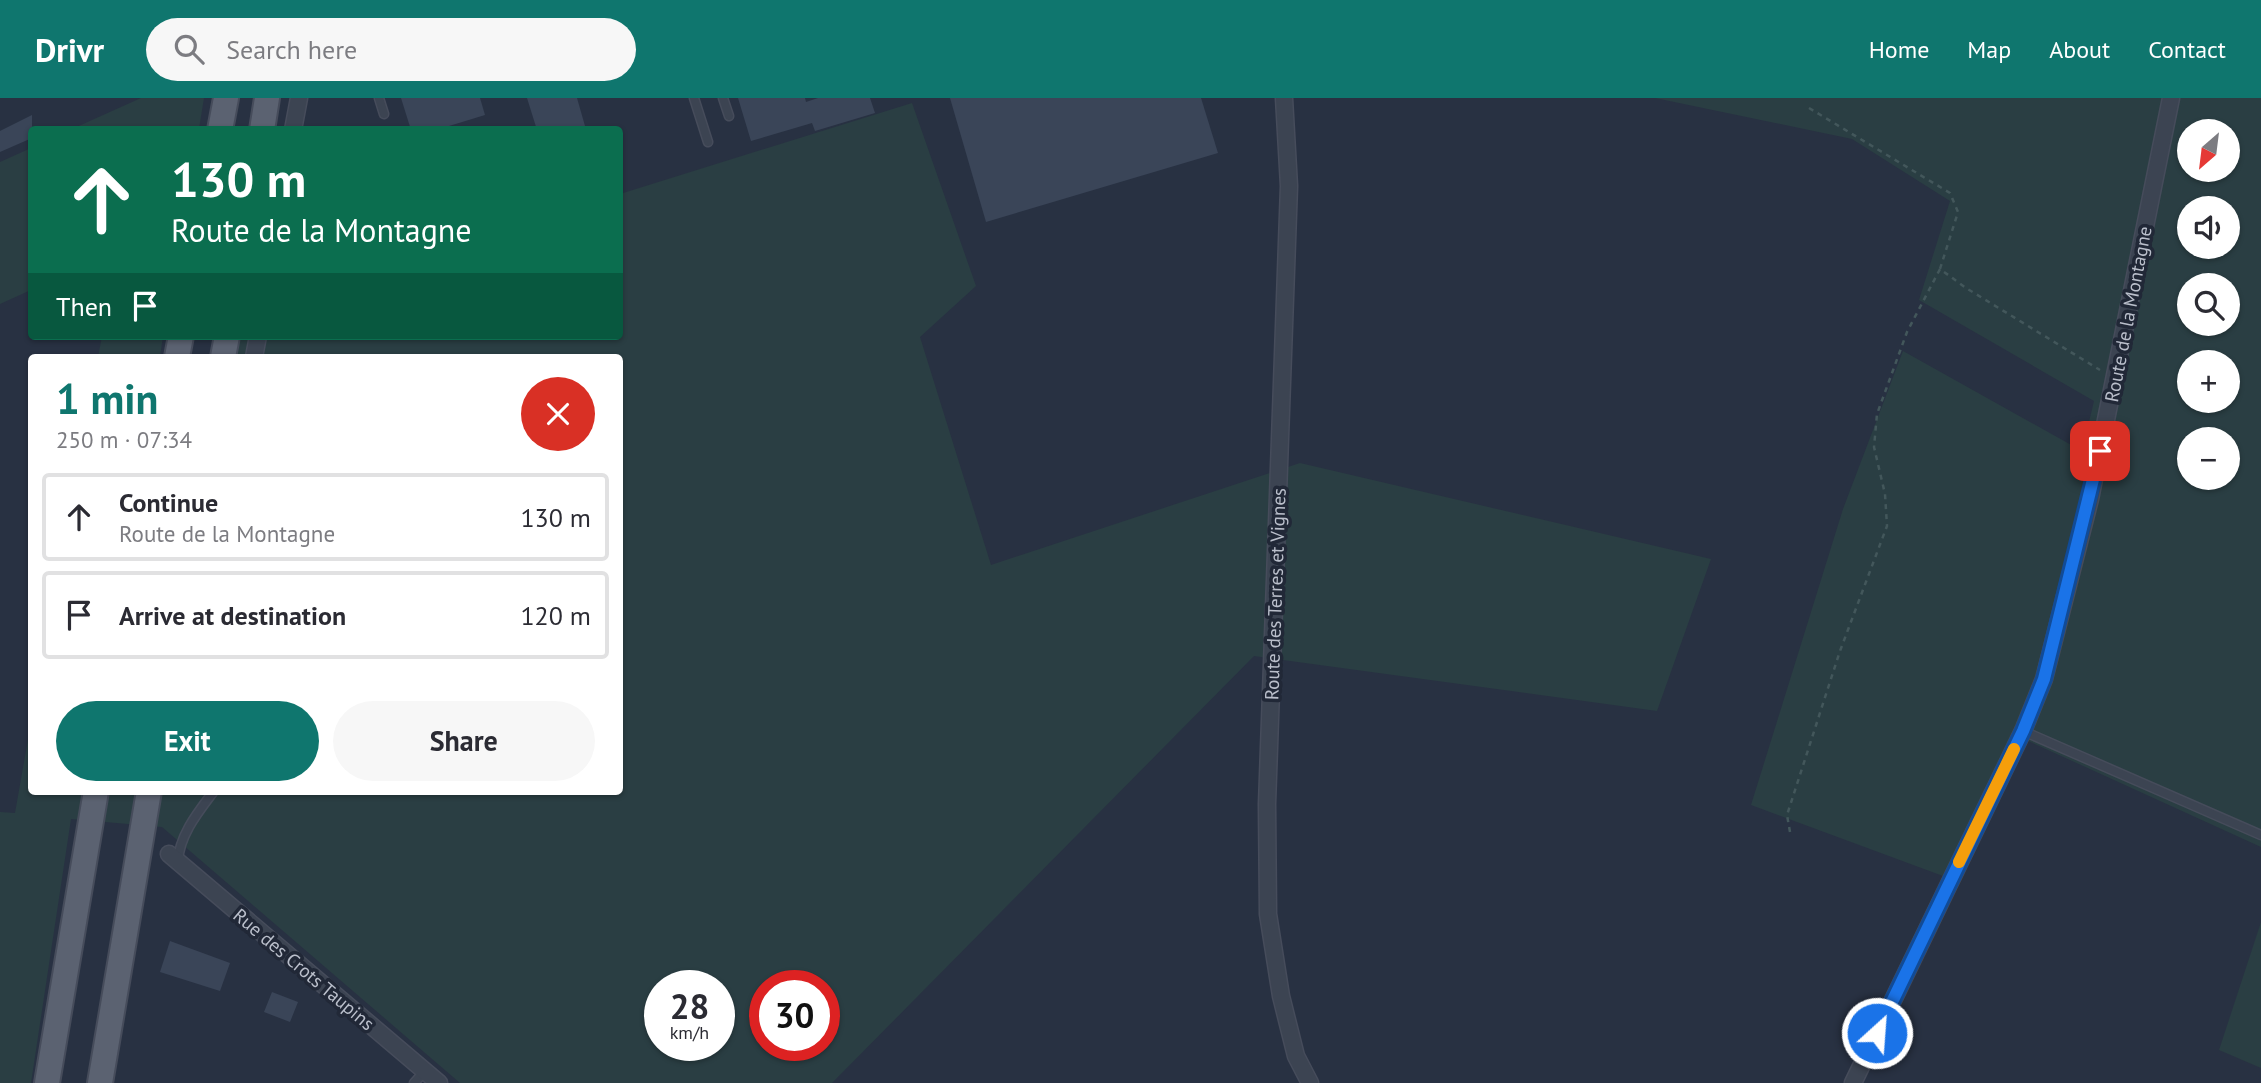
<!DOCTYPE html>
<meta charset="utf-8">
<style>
body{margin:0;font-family:"PT Sans",sans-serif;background:#f7f7f7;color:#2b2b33;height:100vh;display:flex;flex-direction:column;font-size:26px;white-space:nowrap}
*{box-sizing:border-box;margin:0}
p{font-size:23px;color:#7c7c81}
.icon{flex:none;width:38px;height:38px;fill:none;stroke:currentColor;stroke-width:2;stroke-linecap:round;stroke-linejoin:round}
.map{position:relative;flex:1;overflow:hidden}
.panel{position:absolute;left:28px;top:256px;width:595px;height:441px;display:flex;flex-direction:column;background:#fff;border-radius:7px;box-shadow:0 2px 5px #0004}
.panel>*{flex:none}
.guide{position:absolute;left:28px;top:28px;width:595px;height:214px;border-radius:7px;box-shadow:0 2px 5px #0004;background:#0b6e4f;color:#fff;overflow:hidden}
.needle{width:46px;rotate:208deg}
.controls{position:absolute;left:2177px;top:21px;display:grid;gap:14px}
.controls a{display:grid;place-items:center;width:63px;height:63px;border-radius:50%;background:#fff;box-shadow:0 2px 5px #0004;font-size:35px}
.speed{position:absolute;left:644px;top:872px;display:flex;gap:14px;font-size:35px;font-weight:700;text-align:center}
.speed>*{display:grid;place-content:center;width:91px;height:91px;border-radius:50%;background:#fff;box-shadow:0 2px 5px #0004;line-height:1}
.speed small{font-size:18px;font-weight:400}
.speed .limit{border:10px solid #d22;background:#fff;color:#111}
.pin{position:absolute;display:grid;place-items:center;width:60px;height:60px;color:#fff;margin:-30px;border-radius:14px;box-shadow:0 4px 10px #0006}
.me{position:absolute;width:77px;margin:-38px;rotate:26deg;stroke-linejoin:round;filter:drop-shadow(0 0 5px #0008)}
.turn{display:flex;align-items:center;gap:24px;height:147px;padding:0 28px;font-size:32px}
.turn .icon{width:91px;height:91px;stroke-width:2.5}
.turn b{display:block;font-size:49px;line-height:60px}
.then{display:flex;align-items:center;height:66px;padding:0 28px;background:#0003;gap:14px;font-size:26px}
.round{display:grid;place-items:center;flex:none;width:74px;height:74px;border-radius:37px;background:#f7f7f7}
.head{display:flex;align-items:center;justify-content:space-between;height:119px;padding:0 28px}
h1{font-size:42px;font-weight:600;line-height:52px;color:#0f766e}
.action{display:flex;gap:14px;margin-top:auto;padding:14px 28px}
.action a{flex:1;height:80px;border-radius:42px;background:#0f766e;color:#fff;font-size:28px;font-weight:600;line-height:80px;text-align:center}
.action a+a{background:#f7f7f7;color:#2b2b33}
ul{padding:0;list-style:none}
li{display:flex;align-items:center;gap:21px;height:88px;margin:0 14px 10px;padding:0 14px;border:4px solid #e1e1e2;border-radius:7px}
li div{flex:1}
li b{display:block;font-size:26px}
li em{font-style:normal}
header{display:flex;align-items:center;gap:42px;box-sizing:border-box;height:98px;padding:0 35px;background:#0f766e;color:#fff}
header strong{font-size:33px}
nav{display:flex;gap:38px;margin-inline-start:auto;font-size:24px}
.search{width:490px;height:63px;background:#f7f7f7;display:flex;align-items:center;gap:18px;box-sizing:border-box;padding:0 24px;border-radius:38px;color:#7c7c81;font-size:26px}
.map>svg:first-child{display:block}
.green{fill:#2a3e43;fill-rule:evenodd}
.building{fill:#3a4558}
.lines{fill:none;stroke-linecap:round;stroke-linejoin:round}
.lane-casing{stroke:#464c5b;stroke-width:11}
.street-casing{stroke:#464c5b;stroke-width:19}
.primary-casing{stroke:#464c5b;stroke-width:28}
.path{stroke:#43575b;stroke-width:2.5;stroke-dasharray:5 5;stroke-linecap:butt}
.lane{stroke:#3c4452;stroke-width:8}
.street{stroke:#3c4452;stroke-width:16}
.primary{stroke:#5b6271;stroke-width:24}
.route-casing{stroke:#114b97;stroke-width:18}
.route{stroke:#1a73e8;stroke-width:12}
.slow{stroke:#f59e0b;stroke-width:12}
.labels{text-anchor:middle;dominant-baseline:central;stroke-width:7;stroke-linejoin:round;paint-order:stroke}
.street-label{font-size:19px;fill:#babfcb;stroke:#212837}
</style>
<header>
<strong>Drivr</strong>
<div class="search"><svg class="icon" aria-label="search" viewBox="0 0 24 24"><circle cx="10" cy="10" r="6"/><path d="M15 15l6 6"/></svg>Search here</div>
<nav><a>Home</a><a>Map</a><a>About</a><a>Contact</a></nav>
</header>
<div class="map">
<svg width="2261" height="985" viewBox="0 0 2261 985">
<rect width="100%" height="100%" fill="#283142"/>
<g class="green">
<path d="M 141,0 L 204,0 L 199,31 L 72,31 Z"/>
<path d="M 1655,0 L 2261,0 L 2261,749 L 2013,636 L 1943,778 L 1751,707 L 1843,411 L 1903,253 L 2082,353 L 2094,303 L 1919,202 L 1950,103 L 1852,41 ZM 2189,33 L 2228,33 L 2228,72 L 2189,72 ZM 2189,110 L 2228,110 L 2228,149 L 2189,149 ZM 2189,187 L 2228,187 L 2228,226 L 2189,226 ZM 2189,264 L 2228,264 L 2228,303 L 2189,303 ZM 2189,341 L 2228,341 L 2228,380 L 2189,380 Z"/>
<path d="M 912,5 L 976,188 L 920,239 L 991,467 L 1300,365 L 1711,461 L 1657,613 L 1254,558 L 832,985 L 460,985 L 162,729 L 71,721 L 31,985 L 0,985 L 0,714 L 15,715 L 31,624 L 32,693 L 620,693 L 620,259 L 232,259 L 242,238 L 620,238 L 620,96 ZM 660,887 L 719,887 L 719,947 L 660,947 ZM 765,887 L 824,887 L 824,947 L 765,947 Z"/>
<path d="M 31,50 L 31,192 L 0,206 L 0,64 Z"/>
<path d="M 102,238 L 163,238 L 160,259 L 98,259 Z"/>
<path d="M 2261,824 L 2261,970 L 2219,952 Z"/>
</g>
<g class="building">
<path d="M 401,0 L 480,0 L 485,17 L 436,32 L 411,32 Z"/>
<path d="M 527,0 L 577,0 L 585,28 L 572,32 L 537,32 Z"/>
<path d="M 738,0 L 805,0 L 806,4 L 818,0 L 870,0 L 875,15 L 815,33 L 812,25 L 751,43 Z"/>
<path d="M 950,0 L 1201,0 L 1218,55 L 986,124 Z"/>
<path d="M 32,17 L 32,40 L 0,54 L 0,33 Z"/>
<path d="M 170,843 L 230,865 L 220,893 L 160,874 Z"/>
<path d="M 272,894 L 298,904 L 290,924 L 264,914 Z"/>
</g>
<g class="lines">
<defs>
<g id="lane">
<path d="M 379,0 L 384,16"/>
<path d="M 694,0 L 708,44"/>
<path d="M 723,0 L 729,18"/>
<path d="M 2023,633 L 2261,737"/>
<path d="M 178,764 C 179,737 199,713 214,693"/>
<path d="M 414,985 L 425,973"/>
</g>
<g id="street">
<path d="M 1284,0 L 1289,88 L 1267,706 L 1268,816 L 1281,898 L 1296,958 L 1310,985"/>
<path d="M 293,32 L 299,0"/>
<path d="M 254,259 L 258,238"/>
<path d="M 169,756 L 439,985"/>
<path d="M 1853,985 L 2023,633 L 2044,581 L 2090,401 L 2171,0"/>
</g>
<g id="primary">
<path d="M 220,32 L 226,0"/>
<path d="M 262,32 L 267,0"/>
<path d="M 177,259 L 181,238"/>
<path d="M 223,259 L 227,238"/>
<path d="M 47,985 L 96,693"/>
<path d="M 100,985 L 149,693"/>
</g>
</defs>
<use href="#lane" class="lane-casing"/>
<use href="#street" class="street-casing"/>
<use href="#primary" class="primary-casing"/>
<g class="path">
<path d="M 1809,10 L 1950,95 L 1958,114 L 1940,171 L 1966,190 L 2100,272"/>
<path d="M 1790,734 L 1787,717 L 1840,553 L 1887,428 L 1885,396 L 1874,349 L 1877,316 L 1907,234 L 1940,171"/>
</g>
<use href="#lane" class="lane"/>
<use href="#street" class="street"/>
<use href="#primary" class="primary"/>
</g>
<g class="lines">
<defs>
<path id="route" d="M 1877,935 L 2023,633 L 2044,581 L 2100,353"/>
</defs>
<use href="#route" class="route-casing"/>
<use href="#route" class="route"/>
<path class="slow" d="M 1959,764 L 2014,651"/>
</g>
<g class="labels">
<g class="street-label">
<text transform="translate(2128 216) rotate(-79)">Route de la Montagne</text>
<text transform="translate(1275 496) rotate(-88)">Route des Terres et Vignes</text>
<text transform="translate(304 871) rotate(40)">Rue des Crots Taupins</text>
</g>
</g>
</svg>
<div class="controls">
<a><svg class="needle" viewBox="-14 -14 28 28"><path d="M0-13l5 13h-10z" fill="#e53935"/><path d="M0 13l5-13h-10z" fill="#7c7c81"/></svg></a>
<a><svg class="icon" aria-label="sound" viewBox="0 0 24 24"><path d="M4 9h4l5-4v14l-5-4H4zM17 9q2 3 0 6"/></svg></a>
<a><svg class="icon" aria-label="search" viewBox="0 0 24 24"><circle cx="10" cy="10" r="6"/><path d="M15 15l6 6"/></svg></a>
<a>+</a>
<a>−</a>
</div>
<div class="speed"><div>28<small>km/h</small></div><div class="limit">30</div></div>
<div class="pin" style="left:2100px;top:353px;background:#d93025"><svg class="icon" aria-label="arrive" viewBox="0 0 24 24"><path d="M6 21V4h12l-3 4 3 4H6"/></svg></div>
<svg class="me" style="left:1877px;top:935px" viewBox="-20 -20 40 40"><circle r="17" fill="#1a73e8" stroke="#fff" stroke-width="3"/><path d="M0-11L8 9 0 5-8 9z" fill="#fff"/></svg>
<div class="guide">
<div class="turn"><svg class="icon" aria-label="ahead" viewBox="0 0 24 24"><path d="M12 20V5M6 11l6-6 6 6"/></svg><div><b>130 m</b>Route de la Montagne</div></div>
<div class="then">Then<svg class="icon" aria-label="arrive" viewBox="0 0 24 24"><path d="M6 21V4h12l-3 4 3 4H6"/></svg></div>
</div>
<section class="panel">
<div class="head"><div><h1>1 min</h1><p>250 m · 07:34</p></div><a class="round" style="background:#d93025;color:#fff"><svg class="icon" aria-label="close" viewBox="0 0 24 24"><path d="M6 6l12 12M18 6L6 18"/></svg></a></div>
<ul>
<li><svg class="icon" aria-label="ahead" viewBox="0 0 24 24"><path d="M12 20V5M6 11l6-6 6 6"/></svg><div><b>Continue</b><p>Route de la Montagne</p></div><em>130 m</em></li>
<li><svg class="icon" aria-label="arrive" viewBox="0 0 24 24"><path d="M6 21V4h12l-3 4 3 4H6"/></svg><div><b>Arrive at destination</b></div><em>120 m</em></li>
</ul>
<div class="action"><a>Exit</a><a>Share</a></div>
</section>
</div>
